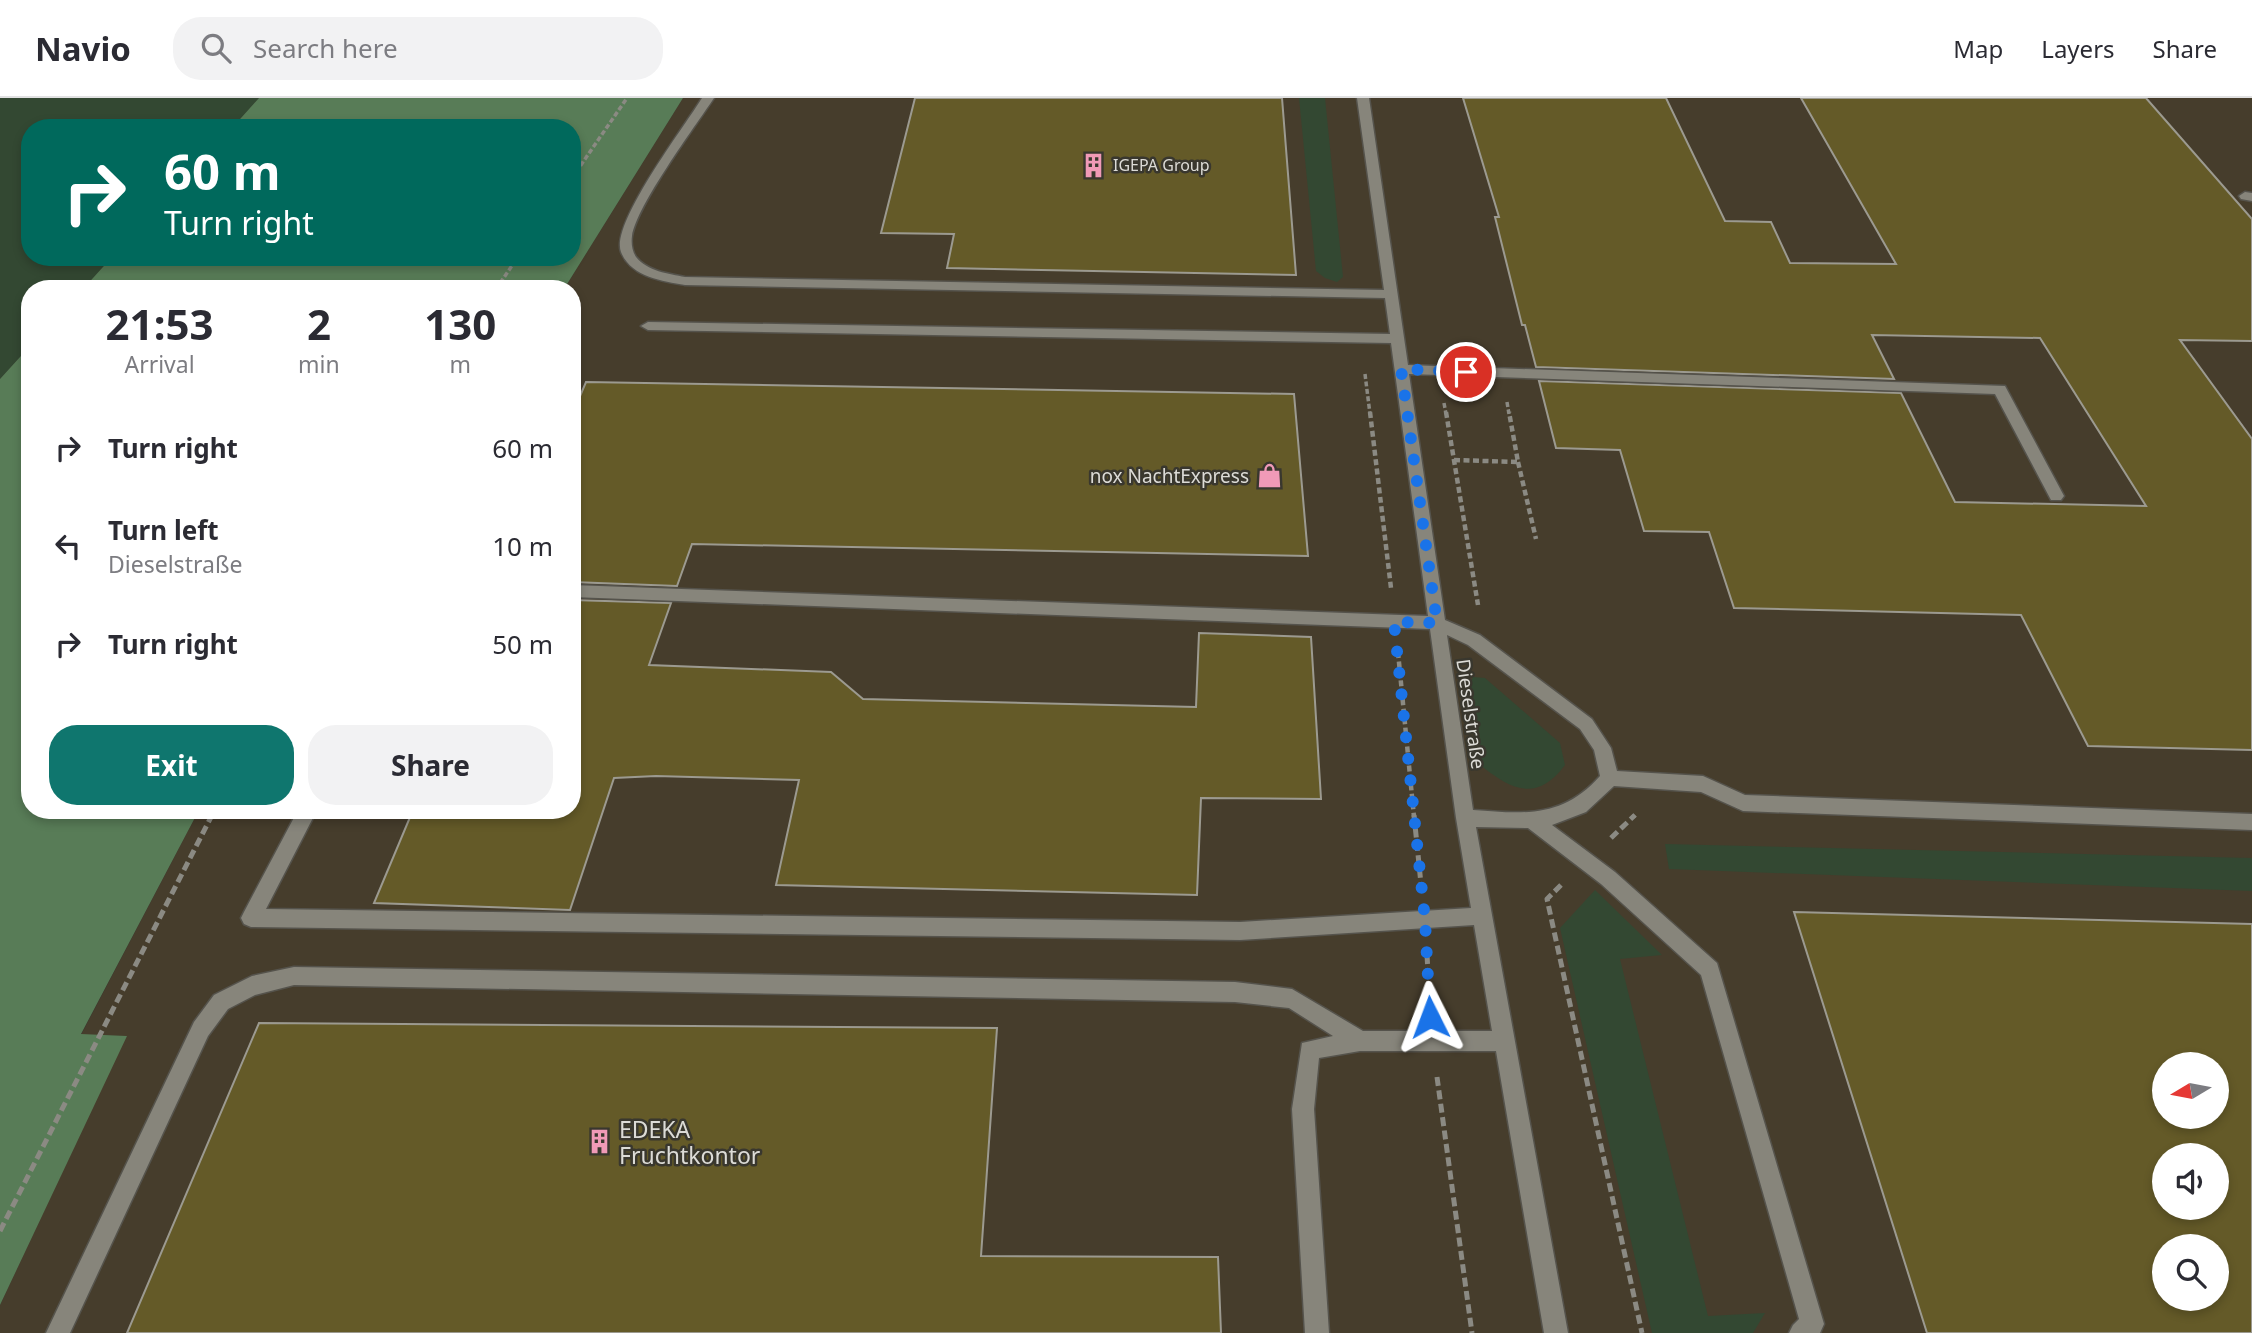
<!DOCTYPE html>
<meta charset="utf-8">
<style>
body{margin:0;font-family:"Noto Sans",sans-serif;background:#f2f2f3;color:#2b2b33;height:100vh;display:flex;flex-direction:column;font-size:26px;white-space:nowrap}
*{box-sizing:border-box;margin:0}
p{font-size:23px;color:#7c7c81}
.icon{flex:none;width:38px;height:38px;fill:none;stroke:currentColor;stroke-width:2;stroke-linecap:round;stroke-linejoin:round}
.map{position:relative;flex:1;overflow:hidden}
.sheet{position:absolute;left:21px;top:182px;width:560px;height:539px;display:flex;flex-direction:column;background:#fff;border-radius:28px;box-shadow:0 4px 10px #0003}
.sheet>*{flex:none}
.guide{position:absolute;left:21px;top:21px;width:560px;height:147px;border-radius:28px;box-shadow:0 4px 10px #0003;background:#00695c;color:#fff;overflow:hidden}
.needle{width:46px;rotate:260deg}
.fabs{position:absolute;left:2152px;top:954px;display:grid;gap:14px}
.fabs a{display:grid;place-items:center;width:77px;height:77px;border-radius:50%;background:#fff;box-shadow:0 4px 10px #0003;font-size:35px}
.pin{position:absolute;display:grid;place-items:center;width:60px;height:60px;color:#fff;margin:-30px;border:4px solid #fff;border-radius:50%;box-shadow:0 2px 7px #0007}
.me{position:absolute;width:77px;margin:-38px;rotate:357deg;stroke-linejoin:round;filter:drop-shadow(0 0 5px #0008)}
.turn{display:flex;align-items:center;gap:24px;height:147px;padding:0 28px;font-size:32px}
.turn .icon{width:91px;height:91px;stroke-width:2.5}
.turn b{display:block;font-size:49px;line-height:60px}
.eta{display:flex;justify-content:space-evenly;align-items:center;height:119px;text-align:center}
.eta b{font-size:42px;font-weight:700;line-height:49px}
.cta{display:flex;gap:14px;margin-top:auto;padding:14px 28px}
.cta a{flex:1;height:80px;border-radius:28px;background:#0f766e;color:#fff;font-size:28px;font-weight:700;line-height:80px;text-align:center}
.cta a+a{background:#f2f2f3;color:#2b2b33}
ul{padding:0;list-style:none}
li{display:flex;align-items:center;gap:21px;height:98px;padding:0 28px}
li div{flex:1}
li b{display:block;font-size:26px}
li em{font-style:normal}
header{display:flex;align-items:center;gap:42px;box-sizing:border-box;height:98px;padding:0 35px;background:#fff;border-bottom:2px solid #e1e1e2}
header strong{font-size:33px}
nav{display:flex;gap:38px;margin-inline-start:auto;font-size:24px}
.search{width:490px;height:63px;background:#f2f2f3;display:flex;align-items:center;gap:18px;box-sizing:border-box;padding:0 24px;border-radius:28px;color:#7c7c81;font-size:26px}
.map>svg:first-child{display:block}
.commercial{fill:#463d2c;fill-rule:evenodd}
.green{fill:#334832}
.forest{fill:#587c57}
.building{fill:#645a28;stroke:#9c9a90;stroke-width:2;fill-rule:evenodd}
.lines{fill:none;stroke-linecap:round;stroke-linejoin:round}
.minor-casing{stroke:#55534c;stroke-width:3}
.path-far2{stroke:#8b8a83;stroke-width:3.5;stroke-dasharray:5 2.5;stroke-linecap:butt}
.path-far1{stroke:#8b8a83;stroke-width:4.5;stroke-dasharray:6 3.5;stroke-linecap:butt}
.path{stroke:#8b8a83;stroke-width:5;stroke-dasharray:9 4.5;stroke-linecap:butt}
.minor{fill:#87857b;fill-rule:evenodd}
.route{stroke:#1a73e8;stroke-width:12;stroke-dasharray:0 21.6}
.labels{text-anchor:middle;dominant-baseline:central;stroke-width:5;stroke-linejoin:round;paint-order:stroke}
.far-poi-label{font-size:16px;fill:#dcdbd6;stroke:#39372e;text-anchor:start}
.poi-label{font-size:19px;fill:#dcdbd6;stroke:#39372e;text-anchor:end}
.street-label{font-size:19px;fill:#dcdbd6;stroke:#39372e}
.near-poi-label{font-size:23px;fill:#dcdbd6;stroke:#39372e;text-anchor:start}
</style>
<header>
<strong>Navio</strong>
<div class="search"><svg class="icon" aria-label="search" viewBox="0 0 24 24"><circle cx="10" cy="10" r="6"/><path d="M15 15l6 6"/></svg>Search here</div>
<nav><a>Map</a><a>Layers</a><a>Share</a></nav>
</header>
<div class="map">
<svg width="2252" height="1235" viewBox="0 0 2252 1235">
<rect width="100%" height="100%" fill="#39372e"/>
<path class="commercial" d="M 683,0 L 2252,0 L 2252,1235 L 0,1235 L 0,1207 L 126,938 L 81,937 L 199,712 L 572,712 L 572,191 L 564,191 ZM 2165,966 L 2217,966 L 2217,1018 L 2165,1018 ZM 2165,1057 L 2217,1057 L 2217,1110 L 2165,1110 ZM 2165,1148 L 2217,1148 L 2217,1200 L 2165,1200 Z"/>
<g class="green">
<path d="M 0,0 L 259,0 L 232,30 L 30,30 L 30,159 L 112,159 L 83,191 L 30,191 L 30,248 L 0,281 Z"/>
<path d="M 1299,0 L 1325,0 L 1343,179 L 1337,184 L 1325,180 L 1316,173 Z"/>
<path d="M 1473,579 L 1485,580 L 1560,645 L 1565,667 C 1536,706 1510,691 1479,666 L 1468,590 Z"/>
<path d="M 1665,746 L 2252,760 L 2252,793 L 1669,771 Z"/>
<path d="M 1595,792 L 1662,857 L 1620,861 L 1708,1218 L 1765,1215 L 1753,1235 L 1652,1235 L 1560,830 Z"/>
</g>
<g class="forest">
<path d="M 259,0 L 683,0 L 564,191 L 83,191 L 112,159 L 572,159 L 572,30 L 232,30 Z"/>
<path d="M 30,248 L 30,712 L 199,712 L 81,936 L 127,938 L 0,1207 L 0,281 Z"/>
</g>
<g class="building">
<path d="M 915,0 L 1282,0 L 1296,177 L 947,170 L 954,136 L 881,135 Z"/>
<path d="M 1463,0 L 1666,0 L 1725,123 L 1771,124 L 1790,165 L 1896,166 L 1801,0 L 2146,0 L 2252,121 L 2252,243 L 2180,242 L 2252,341 L 2252,652 L 2088,648 L 2021,517 L 1734,510 L 1709,434 L 1644,433 L 1620,352 L 1556,350 L 1539,283 L 1901,295 L 1955,404 L 2146,408 L 2040,240 L 1872,237 L 1894,281 L 1536,269 L 1525,227 L 1522,227 L 1495,119 L 1499,119 Z"/>
<path d="M 586,284 L 1294,296 L 1308,458 L 692,446 L 677,488 L 572,484 L 572,317 Z"/>
<path d="M 572,502 L 671,505 L 649,567 L 831,574 L 863,601 L 1196,609 L 1199,535 L 1311,539 L 1321,701 L 1201,700 L 1197,797 L 776,787 L 799,682 L 656,678 L 614,680 L 570,812 L 374,805 L 413,712 L 572,712 Z"/>
<path d="M 1794,814 L 2252,826 L 2252,1235 L 1927,1235 ZM 2165,966 L 2217,966 L 2217,1018 L 2165,1018 ZM 2165,1057 L 2217,1057 L 2217,1110 L 2165,1110 ZM 2165,1148 L 2217,1148 L 2217,1200 L 2165,1200 Z"/>
<path d="M 259,925 L 997,930 L 981,1158 L 1218,1159 L 1221,1235 L 127,1235 Z"/>
</g>
<g class="lines">
<defs>
<g id="minor">
<path d="M 702,0 L 714,0 C 694,30 637,107 632,138 C 631,145 632,153 636,159 C 647,173 669,176 685,179 L 1384,192 L 1357,0 L 1369,0 L 1408,267 L 2005,288 L 2064,398 L 2061,402 L 2051,402 L 1995,296 L 1409,276 L 1445,522 L 1480,537 L 1592,621 L 1611,650 L 1617,673 L 1703,678 L 1745,697 L 2252,716 L 2252,732 L 1743,713 L 1701,694 L 1614,688 L 1586,714 L 1552,727 L 1615,774 L 1717,865 L 1824,1226 L 1820,1235 L 1789,1235 L 1793,1227 L 1799,1221 L 1701,877 L 1601,786 L 1528,730 L 1476,729 L 1568,1235 L 1544,1235 L 1496,953 L 1360,953 L 1319,960 L 1314,1011 L 1329,1235 L 1305,1235 L 1292,1011 L 1302,945 L 1333,938 L 1289,910 L 1235,904 L 294,887 L 255,897 L 228,911 L 208,938 L 70,1235 L 46,1235 L 194,924 L 214,897 L 252,878 L 294,869 L 1235,884 L 1292,891 L 1363,933 L 1492,933 L 1474,827 L 1240,842 L 251,829 L 244,826 L 241,820 L 244,814 L 298,712 L 317,712 L 266,811 L 1240,824 L 1471,810 L 1456,720 L 1430,531 L 572,499 L 572,487 L 1428,518 L 1391,245 L 648,232 L 641,228 L 648,224 L 1390,236 L 1385,200 L 685,187 C 662,183 631,179 621,154 C 610,126 685,28 702,0 ZM 1447,537 L 1468,547 L 1580,631 L 1594,652 L 1600,678 C 1563,720 1525,716 1473,712 Z"/>
<path d="M 2245,94 L 2252,95 L 2252,103 L 2241,101 L 2239,98 Z"/>
</g>
</defs>
<use href="#minor" class="minor-casing"/>
<g class="path-far2">
<path d="M 572,80 L 627,0"/>
<path d="M 496,191 L 518,159"/>
<path d="M 1365,276 L 1370,316"/>
<path d="M 1507,304 L 1509,316"/>
<path d="M 1444,305 L 1446,316"/>
</g>
<g class="path-far1">
<path d="M 1370,314 L 1391,490"/>
<path d="M 1446,314 L 1478,507"/>
<path d="M 1454,362 L 1518,364 L 1509,314"/>
<path d="M 1518,364 L 1536,441"/>
<path d="M 1398,554 L 1414,719"/>
<path d="M 211,719 L 215,712"/>
<path d="M 1633,719 L 1635,717"/>
</g>
<g class="path">
<path d="M 1414,717 L 1421,786"/>
<path d="M 1611,740 L 1635,717"/>
<path d="M 1561,787 L 1547,801 L 1642,1235"/>
<path d="M 1427,857 L 1430,908"/>
<path d="M 1437,979 L 1472,1235"/>
<path d="M 0,1133 L 212,717"/>
</g>
<use href="#minor" class="minor"/>
</g>
<g class="lines">
<path class="route" d="M 1430,919 L 1425,822 L 1394,524 L 1437,525 L 1401,271 L 1466,274"/>
</g>
<defs>
<symbol id="building-bare" viewBox="-9 -9 18 18"><path d="M-4-6H4V6H1V3H-1V6H-4ZM-2.5-4.3h1.7v1.8h-1.7ZM.8-4.3h1.7v1.8H.8ZM-2.5-1h1.7V.8h-1.7ZM.8-1h1.7V.8H.8Z" fill="#f09ab7" stroke="#39372e" stroke-width="2.5" paint-order="stroke"/></symbol>
<symbol id="shop-bare" viewBox="-9 -9 18 18"><path d="M-5-2.5h2.3a2.7 3.5 0 0 1 5.4 0H5L5.5 6h-11ZM-1.5-2.5h3a1.5 2.3 0 0 0-3 0Z" fill="#f09ab7" stroke="#39372e" stroke-width="2.5" paint-order="stroke"/></symbol>
</defs>
<g fill-rule="evenodd">
<use href="#building-bare" x="1076" y="50" width="35" height="35"/>
<use href="#shop-bare" x="1252" y="360" width="35" height="35"/>
<use href="#building-bare" x="582" y="1026" width="35" height="35"/>
</g>
<g class="labels">
<g class="far-poi-label">
<text x="1113" y="67">IGEPA Group</text>
</g>
<g class="poi-label">
<text x="1249" y="378">nox NachtExpress</text>
</g>
<g class="street-label">
<text transform="translate(1471 616) rotate(82)">Dieselstraße</text>
</g>
<g class="near-poi-label">
<text x="619" y="1031">EDEKA<tspan x="619" dy="26">Fruchtkontor</tspan></text>
</g>
</g>
</svg>
<div class="fabs">
<a><svg class="needle" viewBox="-14 -14 28 28"><path d="M0-13l5 13h-10z" fill="#e53935"/><path d="M0 13l5-13h-10z" fill="#7c7c81"/></svg></a>
<a><svg class="icon" aria-label="sound" viewBox="0 0 24 24"><path d="M4 9h4l5-4v14l-5-4H4zM17 9q2 3 0 6"/></svg></a>
<a><svg class="icon" aria-label="search" viewBox="0 0 24 24"><circle cx="10" cy="10" r="6"/><path d="M15 15l6 6"/></svg></a>
</div>
<div class="pin" style="left:1466px;top:274px;background:#d93025"><svg class="icon" aria-label="arrive" viewBox="0 0 24 24"><path d="M6 21V4h12l-3 4 3 4H6"/></svg></div>
<svg class="me" style="left:1430px;top:919px" viewBox="-20 -20 40 40"><path d="M0-17L14 15 0 8-14 15z" fill="#1a73e8" stroke="#fff" stroke-width="4"/></svg>
<div class="guide">
<div class="turn"><svg class="icon" aria-label="right" viewBox="0 0 24 24"><path d="M7 20v-9h11M14 6l5 5-5 5"/></svg><div><b>60 m</b>Turn right</div></div>
</div>
<section class="sheet">
<div class="eta">
<div><b>21:53</b><p>Arrival</p></div>
<div><b>2</b><p>min</p></div>
<div><b>130</b><p>m</p></div>
</div>
<ul>
<li><svg class="icon" aria-label="right" viewBox="0 0 24 24"><path d="M7 20v-9h11M14 6l5 5-5 5"/></svg><div><b>Turn right</b></div><em>60 m</em></li>
<li><svg class="icon" aria-label="left" viewBox="0 0 24 24"><path d="M17 20v-9H6M10 6l-5 5 5 5"/></svg><div><b>Turn left</b><p>Dieselstraße</p></div><em>10 m</em></li>
<li><svg class="icon" aria-label="right" viewBox="0 0 24 24"><path d="M7 20v-9h11M14 6l5 5-5 5"/></svg><div><b>Turn right</b></div><em>50 m</em></li>
</ul>
<div class="cta"><a>Exit</a><a>Share</a></div>
</section>
</div>
